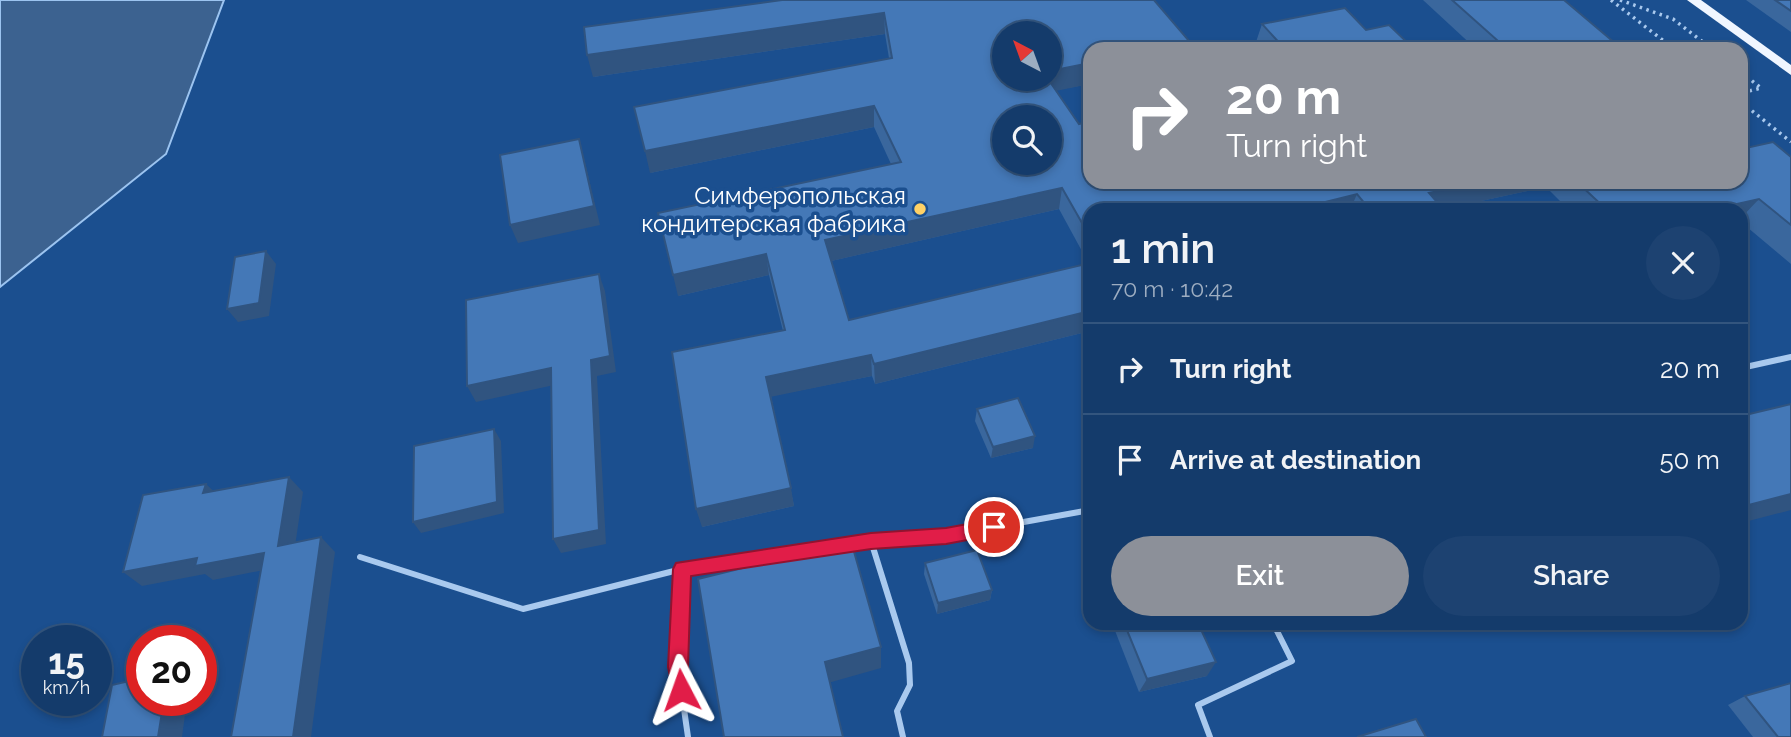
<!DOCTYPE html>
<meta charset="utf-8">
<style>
body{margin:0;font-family:Raleway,sans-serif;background:#1d4271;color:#f1f3f6;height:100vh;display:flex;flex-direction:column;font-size:26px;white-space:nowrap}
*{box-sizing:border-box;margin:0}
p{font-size:23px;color:#9dadc1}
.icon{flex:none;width:38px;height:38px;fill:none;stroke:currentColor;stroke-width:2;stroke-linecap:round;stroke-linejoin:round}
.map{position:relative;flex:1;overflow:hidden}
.drawer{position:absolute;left:1083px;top:203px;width:665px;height:427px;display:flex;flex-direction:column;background:#143b6b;border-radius:21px;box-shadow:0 4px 10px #0003,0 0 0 2px #33557e}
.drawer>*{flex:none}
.top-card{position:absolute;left:1083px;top:42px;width:665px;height:147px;border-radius:21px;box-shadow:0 4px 10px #0003,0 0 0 2px #33557e;background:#8c9099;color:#fff;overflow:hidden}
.needle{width:46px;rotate:319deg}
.controls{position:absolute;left:992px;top:21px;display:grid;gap:14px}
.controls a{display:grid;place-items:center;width:70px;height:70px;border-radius:50%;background:#143b6b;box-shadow:0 4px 10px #0003,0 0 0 2px #33557e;font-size:35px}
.speed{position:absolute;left:21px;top:625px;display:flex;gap:14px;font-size:35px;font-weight:700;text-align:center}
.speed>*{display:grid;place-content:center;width:91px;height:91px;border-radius:50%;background:#143b6b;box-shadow:0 4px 10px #0003,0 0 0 2px #33557e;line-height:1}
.speed small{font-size:18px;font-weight:400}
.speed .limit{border:10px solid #d22;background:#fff;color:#111}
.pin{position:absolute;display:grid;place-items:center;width:60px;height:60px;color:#fff;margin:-30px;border:4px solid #fff;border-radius:50%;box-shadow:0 2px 7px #0007}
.me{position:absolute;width:77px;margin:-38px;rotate:356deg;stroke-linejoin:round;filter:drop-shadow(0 0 5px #0008)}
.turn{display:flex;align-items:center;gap:24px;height:147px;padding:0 28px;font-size:32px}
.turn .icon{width:91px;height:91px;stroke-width:2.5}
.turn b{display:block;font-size:49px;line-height:60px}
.round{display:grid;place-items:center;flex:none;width:74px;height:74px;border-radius:37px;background:#1d4271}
.summary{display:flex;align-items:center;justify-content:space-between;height:119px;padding:0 28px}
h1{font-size:42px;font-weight:600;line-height:52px}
.primary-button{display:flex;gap:14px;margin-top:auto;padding:14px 28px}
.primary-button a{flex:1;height:80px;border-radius:42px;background:#8c9099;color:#fff;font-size:28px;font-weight:600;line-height:80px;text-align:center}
.primary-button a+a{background:#1d4271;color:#f1f3f6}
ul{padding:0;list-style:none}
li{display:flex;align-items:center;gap:21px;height:91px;padding:0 28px;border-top:2px solid #33557e}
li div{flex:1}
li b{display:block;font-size:26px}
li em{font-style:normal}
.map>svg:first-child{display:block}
.water{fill:#3c6290;stroke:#9cc4f0;stroke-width:2}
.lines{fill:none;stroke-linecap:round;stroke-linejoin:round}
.path{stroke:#a9c9ee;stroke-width:3.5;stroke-dasharray:2.5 4.5;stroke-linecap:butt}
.service{stroke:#a9c9ee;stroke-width:6}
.primary{fill:#f0f6ff;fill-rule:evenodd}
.wall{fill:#3a679d;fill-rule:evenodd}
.shaded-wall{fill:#305480}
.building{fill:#4478b7;stroke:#305480;stroke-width:2;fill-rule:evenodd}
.route{fill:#e11d48;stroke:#92132f;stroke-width:2}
.poi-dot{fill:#ffd166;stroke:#1b4f8f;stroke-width:2.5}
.labels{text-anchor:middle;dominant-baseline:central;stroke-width:7;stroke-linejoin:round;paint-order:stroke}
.poi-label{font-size:24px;fill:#fff;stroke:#1b4f8f;text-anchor:end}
</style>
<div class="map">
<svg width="1791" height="737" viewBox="0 0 1791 737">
<rect width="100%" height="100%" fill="#1b4f8f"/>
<path class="water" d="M 0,0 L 224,0 L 166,154 L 0,287 Z"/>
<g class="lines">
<g class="path">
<path d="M 1611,0 L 1674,49"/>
<path d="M 1620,0 L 1673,19 L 1712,49"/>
<path d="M 1741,72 L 1761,88 L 1741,93"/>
<path d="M 1741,102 L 1791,142"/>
</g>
<g class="service">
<path d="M 1741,368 L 1791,357"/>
<path d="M 871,541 L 909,663 L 910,685 L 897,711 L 903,737"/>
<path d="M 845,545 L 946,536 L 1090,510"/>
<path d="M 360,557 L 523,609 L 682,569 L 829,547"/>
<path d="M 682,569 L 678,667 L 688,737"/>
<path d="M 1210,737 L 1198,705 L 1292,661 L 1273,623"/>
</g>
<path class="primary" d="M 1687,0 L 1701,0 L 1791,65 L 1791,75 Z"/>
</g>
<g class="wall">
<path d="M 782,0 L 1154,0 L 1090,49 L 1090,84 L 1056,90 L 1090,182 L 1741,182 L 1791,157 L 1791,264 L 1741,222 L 1741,210 L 1569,210 L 1546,187 L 1444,209 L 1444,210 L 1090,210 L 1090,331 L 875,384 L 872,376 L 771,396 L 794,506 L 702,527 L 783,331 L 769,275 L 678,296 L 891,164 L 874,127 L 650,173 L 889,58 L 885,34 L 593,77 ZM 1059,209 L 1089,264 L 849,320 L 831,261 Z"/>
<path d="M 1423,0 L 1564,0 L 1622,49 L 1476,49 Z"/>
<path d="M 1746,0 L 1791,0 L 1791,32 Z"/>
<path d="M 1262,24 L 1366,30 L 1414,49 L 1258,49 L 1255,45 Z"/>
<path d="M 977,409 L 1033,448 L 991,458 L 975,421 Z"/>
<path d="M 925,563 L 992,590 L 990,600 L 937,614 L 924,574 Z"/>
<path d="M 1112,623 L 1198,623 L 1207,676 L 1139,692 Z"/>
<path d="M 1351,623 L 1371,623 L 1354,628 Z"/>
<path d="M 1745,696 L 1791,737 L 1753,737 L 1728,705 Z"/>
</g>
<g class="shaded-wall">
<path d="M 884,13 L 885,34 L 593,77 L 587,55 Z"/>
<path d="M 1090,63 L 1090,84 L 1041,94 L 1043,79 L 1050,79 L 1050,71 Z"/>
<path d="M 874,106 L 874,127 L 650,173 L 645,151 Z"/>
<path d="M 579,139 L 584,158 L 600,225 L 518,243 L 510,225 Z"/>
<path d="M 1483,182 L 1549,182 L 1546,187 L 1440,210 L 1429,193 Z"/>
<path d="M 1062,188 L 1059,209 L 827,262 L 825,240 Z"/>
<path d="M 1357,194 L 1350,210 L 1293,210 Z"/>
<path d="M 1759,199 L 1741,218 L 1741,210 L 1710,210 Z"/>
<path d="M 266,251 L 276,264 L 269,316 L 238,322 L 227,309 Z"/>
<path d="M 766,254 L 769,275 L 678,296 L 673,275 Z"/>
<path d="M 599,274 L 605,291 L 616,372 L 597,376 L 606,544 L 561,553 L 553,539 L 591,360 Z"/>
<path d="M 1090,311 L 1090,331 L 875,384 L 874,364 Z"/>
<path d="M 871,355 L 872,376 L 770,397 L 766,377 Z"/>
<path d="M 551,368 L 559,384 L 476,402 L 467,386 Z"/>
<path d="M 494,429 L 501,441 L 504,513 L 421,533 L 413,522 Z"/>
<path d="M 1035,436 L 1033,448 L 991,458 L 993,447 Z"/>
<path d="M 289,477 L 303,492 L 293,560 L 278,546 Z"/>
<path d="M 206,484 L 222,499 L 203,493 Z"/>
<path d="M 791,488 L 794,506 L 702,527 L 696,509 Z"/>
<path d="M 1791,494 L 1791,510 L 1741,523 L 1741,507 Z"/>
<path d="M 321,537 L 335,552 L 311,737 L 293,737 Z"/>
<path d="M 264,553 L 279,567 L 213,580 L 205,574 L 142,586 L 123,572 L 197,558 Z"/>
<path d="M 992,590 L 990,600 L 937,614 L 938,603 Z"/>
<path d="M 1358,623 L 1371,623 L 1354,628 Z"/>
<path d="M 881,647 L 881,668 L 828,683 L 825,662 Z"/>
<path d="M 1216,662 L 1207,676 L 1139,692 L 1147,679 Z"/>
<path d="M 164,700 L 187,700 L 182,737 L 158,737 Z"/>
</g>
<g class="building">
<path d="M 782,0 L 1154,0 L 1196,49 L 1090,49 L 1090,63 L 1050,71 L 1050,33 L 1004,33 L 1004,79 L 1048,79 L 1079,124 L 1090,121 L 1090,182 L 1483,182 L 1429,193 L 1444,210 L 1370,210 L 1357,194 L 1293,210 L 1090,210 L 1090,237 L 1062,188 L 825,240 L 849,320 L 1090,263 L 1090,311 L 874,364 L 871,355 L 766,377 L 791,488 L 696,509 L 672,352 L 785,330 L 766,254 L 673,275 L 658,213 L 901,162 L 874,106 L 645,151 L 634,107 L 892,58 L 884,13 L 587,55 L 584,27 ZM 1004,117 L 1050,117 L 1050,163 L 1004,163 Z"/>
<path d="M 1452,0 L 1564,0 L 1622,49 L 1500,49 L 1506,48 Z"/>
<path d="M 1775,0 L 1791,0 L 1791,11 Z"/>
<path d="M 1345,8 L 1366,30 L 1389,25 L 1414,49 L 1285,49 L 1262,24 Z"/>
<path d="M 579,139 L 594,206 L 510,225 L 500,155 Z"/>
<path d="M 1773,142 L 1791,157 L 1791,225 L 1759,199 L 1710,210 L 1607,210 L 1577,182 L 1741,182 L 1741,149 Z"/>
<path d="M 266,251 L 259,303 L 227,309 L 235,257 Z"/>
<path d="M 599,274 L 610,356 L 591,360 L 599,530 L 553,539 L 551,368 L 467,386 L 466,300 Z"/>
<path d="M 1018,398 L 1035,436 L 993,447 L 977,409 Z"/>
<path d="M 1791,404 L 1791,494 L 1741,507 L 1741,416 Z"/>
<path d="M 494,429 L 497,502 L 413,522 L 414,446 Z"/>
<path d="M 289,477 L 278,546 L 321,537 L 293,737 L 231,737 L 264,553 L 195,566 L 197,558 L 123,572 L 143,495 L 206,484 L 203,493 Z"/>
<path d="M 851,541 L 881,647 L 825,662 L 843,737 L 724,737 L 698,579 Z"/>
<path d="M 977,550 L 992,590 L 938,603 L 925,563 Z"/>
<path d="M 1124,623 L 1198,623 L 1216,662 L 1147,679 Z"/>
<path d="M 142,678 L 142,700 L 164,700 L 158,737 L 102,737 L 112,685 Z"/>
<path d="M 1791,683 L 1791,737 L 1778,737 L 1745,696 Z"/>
<path d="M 1416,719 L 1426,737 L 1357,737 Z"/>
</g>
<path class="route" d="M 994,519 L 1001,522 L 1003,527 L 1001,533 L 994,535 L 946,544 L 871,549 L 691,576 L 688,667 L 691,690 L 689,697 L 681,700 L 674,697 L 668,667 L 673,569 L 676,563 L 871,533 L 946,528 Z"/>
<circle class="poi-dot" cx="920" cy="209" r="7"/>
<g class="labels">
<g class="poi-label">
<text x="906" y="195">Симферопольская<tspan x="906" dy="28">кондитерская фабрика</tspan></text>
</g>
</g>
</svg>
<div class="controls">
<a><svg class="needle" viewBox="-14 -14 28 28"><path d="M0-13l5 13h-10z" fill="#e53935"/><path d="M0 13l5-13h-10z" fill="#9dadc1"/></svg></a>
<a><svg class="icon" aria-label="search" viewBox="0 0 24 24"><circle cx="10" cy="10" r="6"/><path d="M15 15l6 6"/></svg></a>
</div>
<div class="speed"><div>15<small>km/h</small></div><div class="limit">20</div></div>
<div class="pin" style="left:994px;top:527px;background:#d93025"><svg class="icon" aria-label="arrive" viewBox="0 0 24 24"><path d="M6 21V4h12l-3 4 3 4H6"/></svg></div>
<svg class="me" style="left:681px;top:690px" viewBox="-20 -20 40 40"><path d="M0-17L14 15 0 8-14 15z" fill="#e11d48" stroke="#fff" stroke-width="4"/></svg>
<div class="top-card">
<div class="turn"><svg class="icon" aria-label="right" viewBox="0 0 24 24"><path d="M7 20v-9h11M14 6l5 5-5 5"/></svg><div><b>20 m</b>Turn right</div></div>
</div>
<section class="drawer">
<div class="summary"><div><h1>1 min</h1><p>70 m · 10:42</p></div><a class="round"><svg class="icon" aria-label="close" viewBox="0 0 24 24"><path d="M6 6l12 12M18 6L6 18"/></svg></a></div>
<ul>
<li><svg class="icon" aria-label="right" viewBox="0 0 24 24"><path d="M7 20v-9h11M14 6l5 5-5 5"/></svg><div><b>Turn right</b></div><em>20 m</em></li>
<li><svg class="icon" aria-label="arrive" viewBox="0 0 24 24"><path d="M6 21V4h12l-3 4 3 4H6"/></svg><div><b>Arrive at destination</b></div><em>50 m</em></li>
</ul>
<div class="primary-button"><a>Exit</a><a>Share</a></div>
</section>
</div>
